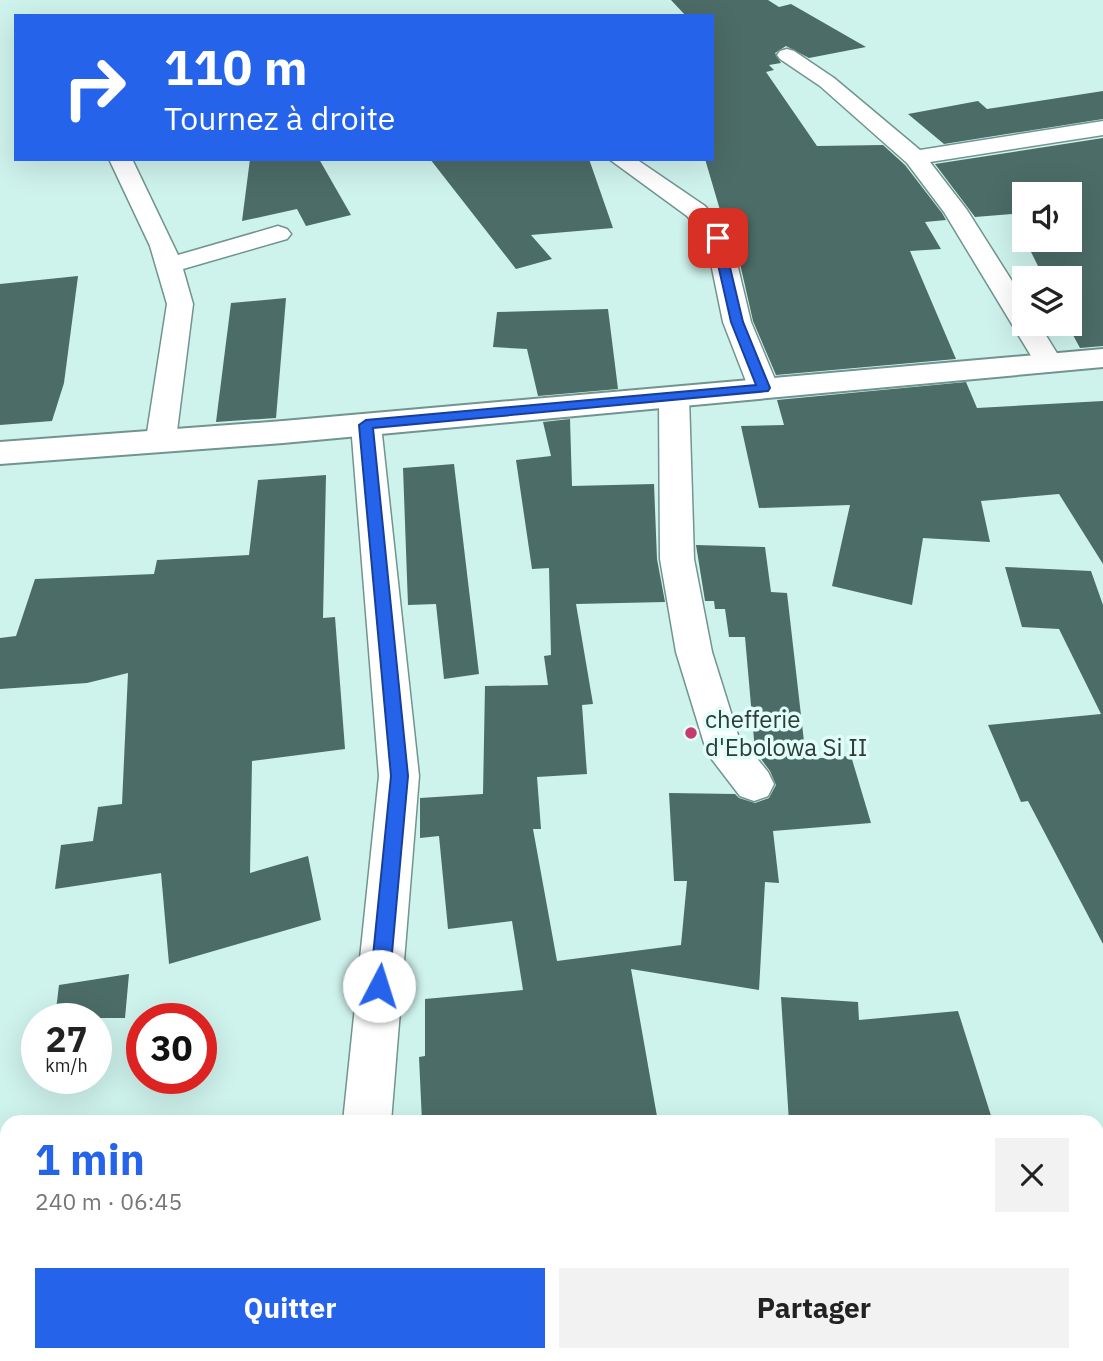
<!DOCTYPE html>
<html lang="fr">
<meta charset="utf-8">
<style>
body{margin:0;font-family:"IBM Plex Sans",sans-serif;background:#f2f2f2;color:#222;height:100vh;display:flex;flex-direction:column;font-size:26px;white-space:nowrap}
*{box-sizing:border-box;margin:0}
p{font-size:23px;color:#767676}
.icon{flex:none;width:38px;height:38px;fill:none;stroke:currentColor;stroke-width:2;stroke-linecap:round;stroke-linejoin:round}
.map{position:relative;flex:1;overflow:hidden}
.panel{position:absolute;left:0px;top:1115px;width:1104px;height:247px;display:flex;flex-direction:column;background:#fff;border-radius:21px 21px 0 0;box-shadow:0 7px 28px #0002}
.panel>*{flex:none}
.hud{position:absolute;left:14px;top:14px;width:700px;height:147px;border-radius:0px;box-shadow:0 7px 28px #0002;background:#2563eb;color:#fff;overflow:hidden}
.tools{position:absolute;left:1012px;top:182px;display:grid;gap:14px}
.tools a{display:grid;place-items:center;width:70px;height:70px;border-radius:0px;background:#fff;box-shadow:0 7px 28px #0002;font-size:35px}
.speed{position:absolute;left:21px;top:1003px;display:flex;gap:14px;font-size:35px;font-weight:700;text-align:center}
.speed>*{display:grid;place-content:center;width:91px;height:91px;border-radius:50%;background:#fff;box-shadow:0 7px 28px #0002;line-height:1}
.speed small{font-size:18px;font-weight:400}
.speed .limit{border:10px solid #d22;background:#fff;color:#111}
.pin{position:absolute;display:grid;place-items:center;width:60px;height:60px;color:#fff;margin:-30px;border-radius:14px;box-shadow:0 4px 10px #0006}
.me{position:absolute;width:77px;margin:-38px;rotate:5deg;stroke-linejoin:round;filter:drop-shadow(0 0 5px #0008)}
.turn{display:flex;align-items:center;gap:24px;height:147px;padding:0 35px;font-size:32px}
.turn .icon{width:91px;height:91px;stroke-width:2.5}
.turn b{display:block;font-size:49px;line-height:60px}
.round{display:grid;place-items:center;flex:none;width:74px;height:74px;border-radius:0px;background:#f2f2f2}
.overview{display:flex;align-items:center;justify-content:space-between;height:119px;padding:0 35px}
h1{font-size:42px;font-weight:700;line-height:52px;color:#2563eb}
.cta{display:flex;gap:14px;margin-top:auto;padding:14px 35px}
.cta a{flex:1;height:80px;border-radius:0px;background:#2563eb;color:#fff;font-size:28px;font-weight:700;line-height:80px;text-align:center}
.cta a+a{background:#f2f2f2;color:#222}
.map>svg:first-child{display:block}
.building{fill:#4c6c67}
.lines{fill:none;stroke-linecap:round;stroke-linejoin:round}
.minor-casing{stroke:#72948e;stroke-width:3}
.trunk-casing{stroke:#72948e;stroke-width:4}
.minor{fill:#fff;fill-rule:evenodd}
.trunk{fill:#fff;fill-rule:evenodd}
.route{fill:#2563eb;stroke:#184099;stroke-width:2}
.poi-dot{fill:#c73a6c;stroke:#e1fef9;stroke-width:2.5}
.labels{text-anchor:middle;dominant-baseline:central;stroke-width:7;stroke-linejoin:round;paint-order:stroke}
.poi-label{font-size:24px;fill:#2d3b39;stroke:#e1fef9;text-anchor:start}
</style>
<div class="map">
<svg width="1103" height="1361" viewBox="0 0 1103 1361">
<rect width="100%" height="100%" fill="#cef2ec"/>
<g class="building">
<path d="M 671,0 L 768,0 L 779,7 L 791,4 L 866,47 L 809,58 L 786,46 L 775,53 L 781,63 L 769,65 L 774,70 L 766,72 L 817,146 L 883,145 L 905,165 L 942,213 L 946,220 L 925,222 L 941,249 L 910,251 L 956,359 L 776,375 L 753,321 L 734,237 L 725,227 L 705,159 L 712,159 L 712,16 L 686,16 Z"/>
<path d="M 1103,91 L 1103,119 L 944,144 L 908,114 L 978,101 L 987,109 Z"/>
<path d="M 1103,138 L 1103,346 L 1080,348 L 1067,324 L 1069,278 L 1044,278 L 1025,240 L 1069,240 L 1069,194 L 1024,194 L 1024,237 L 1012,214 L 975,217 L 935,164 Z"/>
<path d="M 250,159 L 319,159 L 351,215 L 306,226 L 297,209 L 242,221 Z"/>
<path d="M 430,159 L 589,159 L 613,228 L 531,235 L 552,259 L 516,269 Z"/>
<path d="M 78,276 L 64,383 L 52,421 L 0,425 L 0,284 Z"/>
<path d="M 286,298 L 276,418 L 216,422 L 231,303 Z"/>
<path d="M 608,309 L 618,389 L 538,396 L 527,349 L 493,347 L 497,312 Z"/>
<path d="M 966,382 L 977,408 L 1103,401 L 1103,564 L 1059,494 L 981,501 L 990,542 L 923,538 L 912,605 L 832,586 L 850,505 L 759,508 L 741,426 L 784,425 L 777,400 Z"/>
<path d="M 570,419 L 572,486 L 654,484 L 657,559 L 665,602 L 576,604 L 593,704 L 582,705 L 587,774 L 537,777 L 541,829 L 533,829 L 557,961 L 681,945 L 687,881 L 674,881 L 669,793 L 735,794 L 739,798 L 755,803 L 769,798 L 776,785 L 770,771 L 755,751 L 745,637 L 729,637 L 725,609 L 715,609 L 714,601 L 705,601 L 696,545 L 765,547 L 771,592 L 787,593 L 806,759 L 851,756 L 871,823 L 773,831 L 779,883 L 765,882 L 759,990 L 631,969 L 658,1122 L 422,1122 L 419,1057 L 425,1056 L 425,999 L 523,990 L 512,921 L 448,929 L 439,836 L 420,838 L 420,798 L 483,794 L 485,686 L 548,685 L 544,656 L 551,655 L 549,568 L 532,569 L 516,460 L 551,456 L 543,422 Z"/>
<path d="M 454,464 L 479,674 L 444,679 L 436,604 L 408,605 L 403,468 Z"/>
<path d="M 326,475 L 323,618 L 335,617 L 345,749 L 252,761 L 250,873 L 308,856 L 321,920 L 169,964 L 161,873 L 55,889 L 61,845 L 93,841 L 98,807 L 122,804 L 128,673 L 87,683 L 0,689 L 0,638 L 16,636 L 35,579 L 154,574 L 157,560 L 249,555 L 258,480 Z"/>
<path d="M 1005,567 L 1091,571 L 1103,605 L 1103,944 L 1028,801 L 1021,802 L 988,725 L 1101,714 L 1059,629 L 1022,627 Z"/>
<path d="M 129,974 L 125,1018 L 55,1018 L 59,985 Z"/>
<path d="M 781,997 L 858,1002 L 859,1020 L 958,1011 L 993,1122 L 789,1122 Z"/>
</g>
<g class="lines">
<defs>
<g id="minor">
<path d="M 787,49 L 794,51 L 834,78 L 920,150 L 1103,121 L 1103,135 L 930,162 L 967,210 L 1024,300 L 1024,324 L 1039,324 L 1063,363 L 1059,369 L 1049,372 L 1039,369 L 944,212 L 907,163 L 820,86 L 780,59 L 777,55 L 780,51 Z"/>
<path d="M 109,159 L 132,159 L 178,255 L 278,226 L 287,229 L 291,234 L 287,239 L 183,269 L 193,304 L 176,439 L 172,446 L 161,449 L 150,446 L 146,439 L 167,304 L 150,246 Z"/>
<path d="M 609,159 L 636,159 L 705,206 L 731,238 L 751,322 L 779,389 L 774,396 L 764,398 L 754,396 L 749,389 L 723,322 L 706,239 L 687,216 Z"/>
<path d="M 674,388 L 684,390 L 689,397 L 694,559 L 712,652 L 738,735 L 768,772 L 774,784 L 768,796 L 754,801 L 740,796 L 707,753 L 676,652 L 660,559 L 659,397 L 664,390 Z"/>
<path d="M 366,415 L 377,418 L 381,425 L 419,776 L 391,1122 L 343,1122 L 379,776 L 351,425 L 355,418 Z"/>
<rect x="324" y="1354" width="54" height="7"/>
</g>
<path id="trunk" d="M 1103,349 L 1103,367 L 283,443 L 0,464 L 0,442 L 283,421 Z"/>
</defs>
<use href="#minor" class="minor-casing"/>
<use href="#trunk" class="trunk-casing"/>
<use href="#minor" class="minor"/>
<use href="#trunk" class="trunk"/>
</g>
<path class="route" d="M 718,235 L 723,238 L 743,322 L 770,388 L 768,391 L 373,428 L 408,776 L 389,986 L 386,993 L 379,996 L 373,993 L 370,986 L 391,776 L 359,425 L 366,420 L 756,385 L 731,322 L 712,238 Z"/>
<circle class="poi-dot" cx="691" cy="733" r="7"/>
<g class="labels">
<g class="poi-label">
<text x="705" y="719">chefferie<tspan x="705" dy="28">d'Ebolowa Si II</tspan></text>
</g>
</g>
</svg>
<div class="tools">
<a><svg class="icon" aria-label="sound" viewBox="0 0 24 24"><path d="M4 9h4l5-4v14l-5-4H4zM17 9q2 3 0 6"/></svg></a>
<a><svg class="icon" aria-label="layers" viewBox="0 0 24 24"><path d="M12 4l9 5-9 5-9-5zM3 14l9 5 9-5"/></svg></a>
</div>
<div class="speed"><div>27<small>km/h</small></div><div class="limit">30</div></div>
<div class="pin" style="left:718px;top:238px;background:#d93025"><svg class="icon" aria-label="arrive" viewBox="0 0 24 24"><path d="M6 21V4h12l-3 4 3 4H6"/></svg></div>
<svg class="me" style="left:379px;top:986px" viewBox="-20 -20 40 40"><circle r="19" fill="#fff"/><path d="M0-13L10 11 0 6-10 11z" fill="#2563eb"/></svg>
<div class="hud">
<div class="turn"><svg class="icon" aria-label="right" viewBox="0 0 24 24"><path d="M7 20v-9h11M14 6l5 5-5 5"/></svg><div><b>110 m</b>Tournez à droite</div></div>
</div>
<section class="panel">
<div class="overview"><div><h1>1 min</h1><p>240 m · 06:45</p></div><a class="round"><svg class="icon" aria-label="close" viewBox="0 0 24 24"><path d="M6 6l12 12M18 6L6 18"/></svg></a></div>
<div class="cta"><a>Quitter</a><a>Partager</a></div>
</section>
</div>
